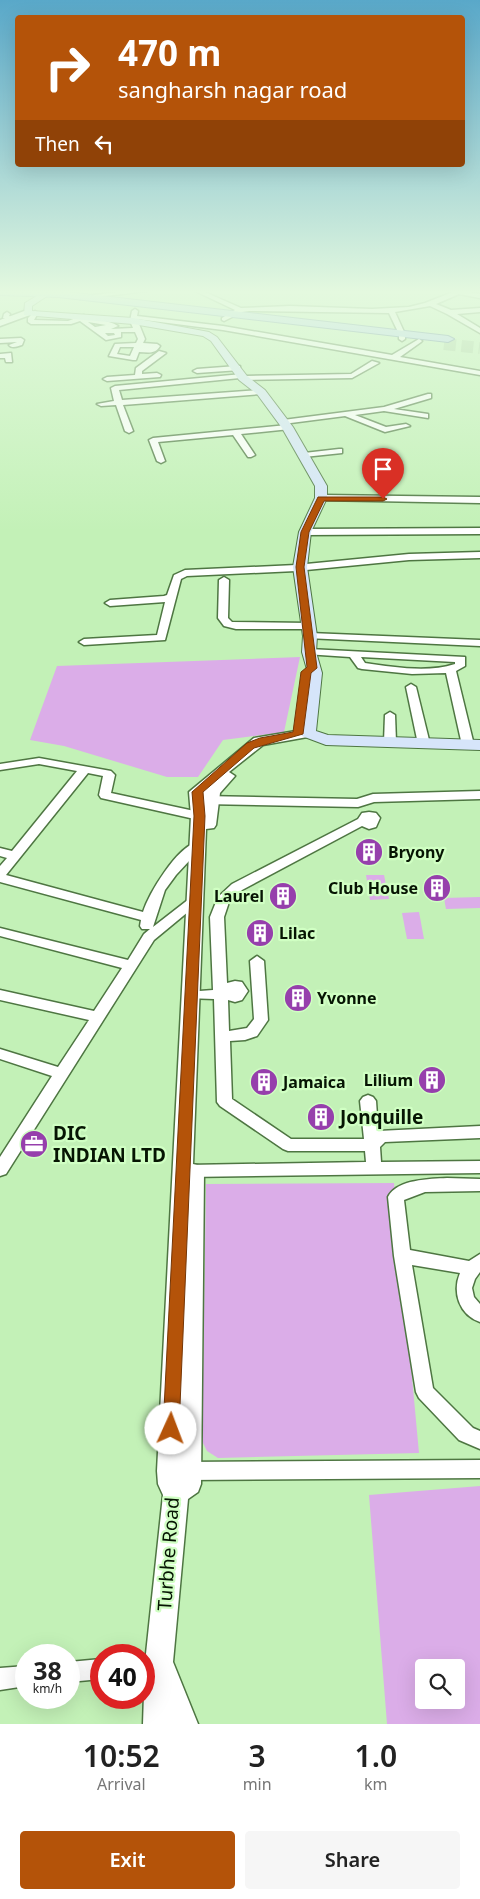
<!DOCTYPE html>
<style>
body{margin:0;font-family:"Noto Sans",sans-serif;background:#f6f6f6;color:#222;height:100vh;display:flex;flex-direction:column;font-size:19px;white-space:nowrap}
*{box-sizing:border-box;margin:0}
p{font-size:16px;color:#767676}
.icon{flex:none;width:28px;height:28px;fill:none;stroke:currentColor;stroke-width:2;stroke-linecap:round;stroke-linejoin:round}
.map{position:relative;height:1724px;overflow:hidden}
.drawer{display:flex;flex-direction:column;background:#fff;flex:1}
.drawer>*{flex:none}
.top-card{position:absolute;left:15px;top:15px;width:450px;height:152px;border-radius:5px;box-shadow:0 5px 20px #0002;background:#b45309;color:#fff;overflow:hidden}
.fabs{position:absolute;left:415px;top:1659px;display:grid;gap:10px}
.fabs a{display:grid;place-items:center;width:50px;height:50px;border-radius:5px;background:#fff;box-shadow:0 5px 20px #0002;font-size:25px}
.speed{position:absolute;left:15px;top:1644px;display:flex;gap:10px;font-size:25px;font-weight:700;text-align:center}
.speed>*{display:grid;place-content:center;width:65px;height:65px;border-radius:50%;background:#fff;box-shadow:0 5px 20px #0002;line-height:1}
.speed small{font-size:12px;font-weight:400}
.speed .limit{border:8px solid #d22;background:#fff;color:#111}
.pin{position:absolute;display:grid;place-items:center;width:42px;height:42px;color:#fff;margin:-51px -21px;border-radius:50% 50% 50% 0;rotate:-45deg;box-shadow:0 0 5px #0007}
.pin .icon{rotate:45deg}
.me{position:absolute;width:55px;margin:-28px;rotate:2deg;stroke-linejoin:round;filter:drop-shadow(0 0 4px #0008)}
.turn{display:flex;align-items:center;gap:18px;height:105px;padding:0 20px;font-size:22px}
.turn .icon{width:65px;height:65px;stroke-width:2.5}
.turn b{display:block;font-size:35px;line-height:42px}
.then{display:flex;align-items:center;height:48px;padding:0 20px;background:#0003;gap:10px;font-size:19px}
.eta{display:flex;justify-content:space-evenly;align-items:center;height:85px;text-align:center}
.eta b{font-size:30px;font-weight:600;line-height:35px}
.cta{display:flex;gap:10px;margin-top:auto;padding:10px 20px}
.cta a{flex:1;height:58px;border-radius:5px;background:#b45309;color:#fff;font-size:20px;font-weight:600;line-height:58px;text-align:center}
.cta a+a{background:#f6f6f6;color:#222}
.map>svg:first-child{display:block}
.green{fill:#dbade8;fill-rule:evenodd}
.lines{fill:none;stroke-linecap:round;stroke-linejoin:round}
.primary-tunnel{stroke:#a7d09c;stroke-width:12;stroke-dasharray:12 5.5;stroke-linecap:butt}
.minor-casing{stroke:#4e7642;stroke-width:3}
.tertiary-casing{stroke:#4e7642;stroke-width:3}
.secondary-casing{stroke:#4e7642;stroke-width:2}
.primary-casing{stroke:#50749d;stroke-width:2}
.minor{fill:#fff;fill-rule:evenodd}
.tertiary{fill:#fff;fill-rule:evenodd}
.secondary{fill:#d6e5fa;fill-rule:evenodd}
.primary{fill:#aecaf6;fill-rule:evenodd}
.route{fill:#b45309;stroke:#753606}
.labels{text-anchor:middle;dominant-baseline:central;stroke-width:4.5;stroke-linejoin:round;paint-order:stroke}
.poi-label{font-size:16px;font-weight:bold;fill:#061503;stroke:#d0ffc3;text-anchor:start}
.near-poi-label{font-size:19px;font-weight:bold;fill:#061503;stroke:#d0ffc3;text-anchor:start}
.near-street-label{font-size:19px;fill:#061503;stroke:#d0ffc3}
</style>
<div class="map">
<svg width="480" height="1724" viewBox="0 0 480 1724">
<rect width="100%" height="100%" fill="#c3f1b7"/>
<g class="green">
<path d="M 300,657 L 284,732 L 223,740 L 198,777 L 167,777 L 64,746 L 30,740 L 57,666 Z"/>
<path d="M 366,875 L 384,875 L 389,899 L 370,900 Z"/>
<path d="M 480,897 L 480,908 L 446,909 L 444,898 Z"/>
<path d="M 419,912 L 424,939 L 407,939 L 402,913 Z"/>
<path d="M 394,1183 L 419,1453 L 218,1458 L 207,1451 L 202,1441 L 206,1184 Z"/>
<path d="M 480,1486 L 480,1724 L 387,1724 L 369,1495 ZM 424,1668 L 456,1668 L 456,1700 L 424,1700 Z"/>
</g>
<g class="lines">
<path class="primary-tunnel" d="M 444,344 L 480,348"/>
<defs>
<g id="minor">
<path d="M 136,290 L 155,290 L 80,299 L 77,297 Z"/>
<path d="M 193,290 L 200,290 L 241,308 L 290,306 L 372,309 L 409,307 L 425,303 L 458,290 L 465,290 L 464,291 L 480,294 L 480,298 L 459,294 L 436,304 L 451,310 L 480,308 L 480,312 L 457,314 L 480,328 L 480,333 L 447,314 L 430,306 L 395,312 L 405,334 L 405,339 L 402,341 L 399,339 L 399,334 L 389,313 L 249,311 L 242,312 L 224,321 L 222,320 L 222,318 L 235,310 Z"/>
<path d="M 135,309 L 138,311 L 137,316 L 223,326 L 392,355 L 419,339 L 422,341 L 421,342 L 400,357 L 480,371 L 480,375 L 223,330 L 137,319 L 145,339 L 143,343 L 157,344 L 160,346 C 155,355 147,352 139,352 L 136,360 L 133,360 L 109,356 L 115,344 L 136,343 L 138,339 L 135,332 L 121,332 L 121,337 L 106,340 L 80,321 L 71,324 L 31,324 L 28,322 L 28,318 L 35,311 L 38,313 L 34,320 L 68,321 L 84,315 C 93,321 108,319 118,326 L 111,329 L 133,328 L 130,321 L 132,311 ZM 88,322 L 106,325 L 95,327 ZM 105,333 L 114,333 L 115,335 L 108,336 ZM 120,347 L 134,347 L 130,356 L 117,354 Z"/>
<path d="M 7,312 L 10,314 L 9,316 L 13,318 L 13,320 L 3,318 L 4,314 Z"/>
<path d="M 21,338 L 24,340 L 22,345 C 18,346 12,349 9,345 L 17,342 L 0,343 L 0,339 Z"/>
<path d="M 159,351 L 166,353 L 142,371 L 142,374 L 157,373 L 161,375 L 160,377 L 107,381 L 103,379 L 107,377 L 135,375 L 136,368 Z"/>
<path d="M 11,353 L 12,362 L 6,362 L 5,358 L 0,358 L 0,354 Z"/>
<path d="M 372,361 L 379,363 L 352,378 L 243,380 L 240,378 L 119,390 L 122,400 L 261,390 L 265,392 L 261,394 L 123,405 L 133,431 L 129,433 L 125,431 L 116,405 L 101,406 L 97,404 L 114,401 L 111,388 L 115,386 L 242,374 L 245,376 L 351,374 Z"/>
<path d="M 237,366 L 240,366 L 240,370 L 197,373 L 193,371 L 197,369 Z"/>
<path d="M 428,394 L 431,394 L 431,398 L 394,409 L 428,414 L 428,418 L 384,411 L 355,415 L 386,427 L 406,424 L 410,426 L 385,432 L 345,416 L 283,424 L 279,422 L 283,420 L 384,407 Z"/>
<path d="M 287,425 L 290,425 L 290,429 L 241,434 L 255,455 L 251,457 L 248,457 L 233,435 L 158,442 L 165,461 L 161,463 L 157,461 L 149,440 L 153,438 Z"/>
<path d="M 339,449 L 342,449 L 342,453 L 304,457 L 300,455 L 304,453 Z"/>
<path d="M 321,495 L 480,497 L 480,503 L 318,500 L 318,496 Z"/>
<path d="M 480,528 L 480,534 L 305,535 L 301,532 L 305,529 Z"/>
<path d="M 480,552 L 480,558 L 409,560 L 296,571 L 187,576 L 181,579 L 165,640 L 84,645 L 79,642 L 84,639 L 157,635 L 165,602 L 110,606 L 105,603 L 110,600 L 164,596 L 167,595 L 174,575 L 185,570 L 296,565 L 409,554 Z"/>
<path d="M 224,577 L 229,580 L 228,618 L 232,622 L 308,623 L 313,626 L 308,629 L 236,629 L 224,626 L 218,618 L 219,580 Z"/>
<path d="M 310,633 L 480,640 L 480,646 L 306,638 L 305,636 Z"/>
<path d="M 309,649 L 465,657 L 465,666 L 456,671 L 474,745 L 468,748 L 462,745 L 446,673 L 412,674 L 362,669 L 358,668 L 350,657 L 305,654 L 305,650 ZM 361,657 L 455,662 L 455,664 C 427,673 394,667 365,663 Z"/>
<path d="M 411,684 L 416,687 L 430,744 L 424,747 L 418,744 L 406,687 Z"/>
<path d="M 390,712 L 395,715 L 396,742 L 390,745 L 384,742 L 385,715 Z"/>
<path d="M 39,758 L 111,771 L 115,775 L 111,793 L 199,812 L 205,816 L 199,820 L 101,798 L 99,795 L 103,776 L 88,773 L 6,875 L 143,912 C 149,893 177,847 197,842 L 203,846 L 176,875 L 165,890 L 153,927 L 189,899 L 194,898 L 200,902 L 154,940 L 6,1174 L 0,1176 L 0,1157 L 52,1076 L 0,1059 L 0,1049 L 58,1067 L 89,1020 L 0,1000 L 0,990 L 94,1011 L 122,968 L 0,936 L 0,928 L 128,960 L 144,934 L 150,929 L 142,929 L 140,926 L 141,920 L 0,882 L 0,866 L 7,858 L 0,856 L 0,848 L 12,851 L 77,771 L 39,764 L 0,770 L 0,764 Z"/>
<path d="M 480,791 L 480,799 L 374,802 L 358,807 L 203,804 L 197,800 L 203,796 L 357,799 L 373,794 Z"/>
<path d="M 369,812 L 376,813 L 380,818 L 376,827 L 369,829 L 362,826 L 242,890 L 229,902 L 224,917 L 227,983 L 235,981 L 242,982 L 248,991 L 242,1000 L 235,1002 L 228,1000 L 229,1031 L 247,1028 L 254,1019 L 250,961 L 257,956 L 264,961 L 268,1020 L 257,1036 L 245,1040 L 230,1041 L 232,1099 L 291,1139 L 364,1139 L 360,1101 L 363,1097 L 368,1095 L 373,1097 L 376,1101 L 378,1131 L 480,1126 L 480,1138 L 385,1142 L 380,1147 L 381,1162 L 480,1161 L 480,1173 L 188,1177 L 182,1175 L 180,1171 L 182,1167 L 188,1165 L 366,1162 L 365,1151 L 288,1151 L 283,1149 L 220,1106 L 217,1102 L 214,999 L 186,998 L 184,995 L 186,992 L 213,990 L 210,917 L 218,897 L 232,884 L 358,819 L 362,813 Z"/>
<path d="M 447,1178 L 480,1179 L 480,1191 L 425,1192 L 404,1200 L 410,1250 L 469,1261 L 480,1254 L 480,1272 L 475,1279 L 472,1288 L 474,1297 L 480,1304 L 480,1322 C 459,1315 452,1292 460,1273 L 412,1265 L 433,1388 L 473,1428 L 480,1431 L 480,1449 L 459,1440 L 419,1398 L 416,1392 L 394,1256 L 388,1197 C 397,1179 430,1179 447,1178 Z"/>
<path d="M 480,1460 L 480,1478 L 185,1480 L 178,1477 L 176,1471 L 178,1465 L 185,1462 Z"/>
<path d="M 101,1659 L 101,1679 L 69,1682 L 69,1662 Z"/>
<path d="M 26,1666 L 26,1686 L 0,1690 L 0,1668 Z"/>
</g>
<g id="tertiary">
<path d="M 27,310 L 30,311 L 30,315 L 0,326 L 0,320 Z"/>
<path d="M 308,729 L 313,730 L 315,733 L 313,736 L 263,745 L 229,772 L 235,776 L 220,793 L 216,825 L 214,828 L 206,829 L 193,1164 L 201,1166 L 204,1172 L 201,1484 L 198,1492 L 188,1499 L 173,1662 L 198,1724 L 143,1724 L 145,1663 L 163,1495 L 158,1484 L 157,1471 L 191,816 L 189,792 L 254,738 Z"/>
</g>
<path id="secondary" d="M 45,291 L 50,294 L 32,306 L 32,311 L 133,318 L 209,332 L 217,337 L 247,376 L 265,390 L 293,427 L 327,486 L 327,498 L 311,532 L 307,567 L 317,636 L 316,652 L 322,673 L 316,731 L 328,735 L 480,740 L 480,750 L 326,745 L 302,736 L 300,733 L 308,673 L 302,652 L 303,636 L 293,567 L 299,532 L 315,498 L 315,486 L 282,428 L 257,394 L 239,380 L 211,341 L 203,336 L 133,324 L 24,315 L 25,303 Z"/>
<path id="primary" d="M 0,290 L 58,291 L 448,336 L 454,339 L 448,342 L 58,297 L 0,295 Z"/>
</defs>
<use href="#minor" class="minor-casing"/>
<use href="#tertiary" class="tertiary-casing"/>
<use href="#secondary" class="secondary-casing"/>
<use href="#primary" class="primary-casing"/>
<use href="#minor" class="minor"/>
<use href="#tertiary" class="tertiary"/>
<use href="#secondary" class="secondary"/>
<use href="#primary" class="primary"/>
</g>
<linearGradient id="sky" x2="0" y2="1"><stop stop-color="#59a8c9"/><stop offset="0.55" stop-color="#e4f9df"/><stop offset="1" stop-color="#e4f9df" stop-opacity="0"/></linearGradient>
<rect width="480" height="531" fill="url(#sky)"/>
<path class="route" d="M 318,497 L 383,497 L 387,499 L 383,501 L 324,501 L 309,532 L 304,567 L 317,668 L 311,673 L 303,734 L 254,748 L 203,792 L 205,816 L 179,1429 L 177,1434 L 171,1436 L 165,1434 L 163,1429 L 194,816 L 192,792 L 247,743 L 260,738 L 293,732 L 301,672 L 307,667 L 296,567 L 301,532 Z"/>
<defs>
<symbol id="building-disc" viewBox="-11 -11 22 22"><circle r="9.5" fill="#963fac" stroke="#d0ffc3"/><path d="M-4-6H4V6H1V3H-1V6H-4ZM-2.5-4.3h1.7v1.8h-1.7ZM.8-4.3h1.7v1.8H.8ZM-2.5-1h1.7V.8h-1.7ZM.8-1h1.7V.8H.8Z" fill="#fff"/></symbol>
<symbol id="office-disc" viewBox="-11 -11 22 22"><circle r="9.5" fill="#963fac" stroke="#d0ffc3"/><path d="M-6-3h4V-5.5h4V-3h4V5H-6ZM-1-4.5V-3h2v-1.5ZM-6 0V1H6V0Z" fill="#fff"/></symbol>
</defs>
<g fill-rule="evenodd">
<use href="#building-disc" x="353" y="836" width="32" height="32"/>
<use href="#building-disc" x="421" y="872" width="32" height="32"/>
<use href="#building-disc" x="267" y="880" width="32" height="32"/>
<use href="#building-disc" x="244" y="917" width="32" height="32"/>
<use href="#building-disc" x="282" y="982" width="32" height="32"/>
<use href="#building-disc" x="416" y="1064" width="32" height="32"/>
<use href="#building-disc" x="248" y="1066" width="32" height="32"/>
<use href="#building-disc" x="305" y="1101" width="32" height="32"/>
<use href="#office-disc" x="18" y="1128" width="32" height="32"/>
</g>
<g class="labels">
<g class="poi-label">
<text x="388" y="852">Bryony</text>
<text x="418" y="888" text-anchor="end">Club House</text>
<text x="264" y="896" text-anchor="end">Laurel</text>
<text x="279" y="933">Lilac</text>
<text x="317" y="998">Yvonne</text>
<text x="413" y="1080" text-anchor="end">Lilium</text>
<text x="283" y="1082">Jamaica</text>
</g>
<g class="near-poi-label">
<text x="340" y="1117">Jonquille</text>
<text x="53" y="1133">DIC<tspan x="53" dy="22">INDIAN LTD</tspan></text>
</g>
<g class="near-street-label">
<text transform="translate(168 1554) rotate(-86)">Turbhe Road</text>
</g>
</g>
</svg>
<div class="fabs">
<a><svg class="icon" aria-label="search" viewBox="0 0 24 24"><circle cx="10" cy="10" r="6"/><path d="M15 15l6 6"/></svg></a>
</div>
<div class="speed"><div>38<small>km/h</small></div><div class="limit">40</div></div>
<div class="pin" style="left:383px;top:499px;background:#d93025"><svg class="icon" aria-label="arrive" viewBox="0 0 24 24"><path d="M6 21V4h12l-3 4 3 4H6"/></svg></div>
<svg class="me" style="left:171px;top:1429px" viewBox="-20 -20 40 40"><circle r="19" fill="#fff"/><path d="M0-13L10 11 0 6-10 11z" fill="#b45309"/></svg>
<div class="top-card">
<div class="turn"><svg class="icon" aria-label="right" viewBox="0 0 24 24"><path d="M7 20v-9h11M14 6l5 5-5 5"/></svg><div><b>470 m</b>sangharsh nagar road</div></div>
<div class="then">Then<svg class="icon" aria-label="left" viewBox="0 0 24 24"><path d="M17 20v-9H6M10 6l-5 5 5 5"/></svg></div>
</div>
</div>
<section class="drawer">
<div class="eta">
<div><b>10:52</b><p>Arrival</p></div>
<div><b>3</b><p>min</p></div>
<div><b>1.0</b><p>km</p></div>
</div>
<div class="cta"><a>Exit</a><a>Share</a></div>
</section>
